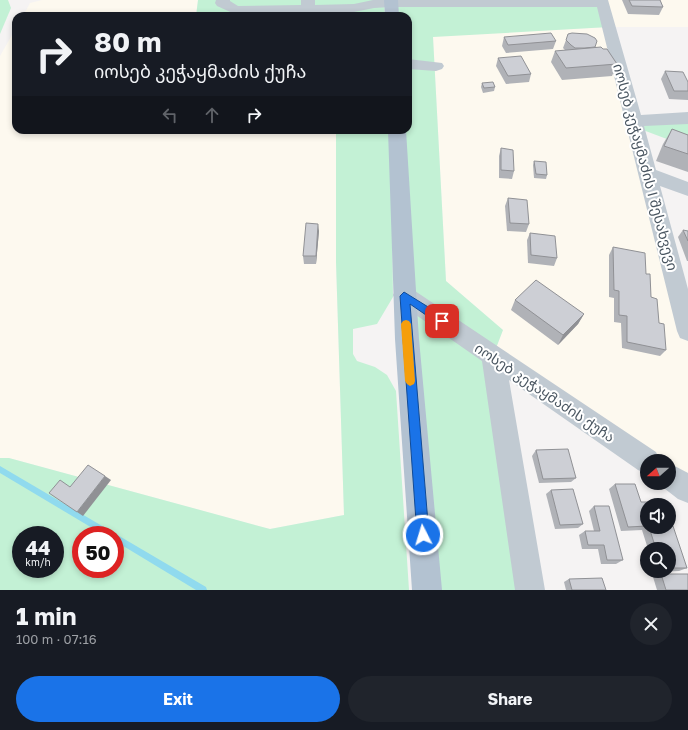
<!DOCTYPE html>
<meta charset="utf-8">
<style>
body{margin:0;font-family:"Golos Text","Noto Sans Georgian",sans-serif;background:#20242c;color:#f1f3f6;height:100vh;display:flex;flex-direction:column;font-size:15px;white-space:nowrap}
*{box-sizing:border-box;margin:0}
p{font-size:13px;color:#9ea1a6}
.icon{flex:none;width:22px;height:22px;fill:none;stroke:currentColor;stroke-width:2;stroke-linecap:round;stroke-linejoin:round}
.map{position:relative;height:590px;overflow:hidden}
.details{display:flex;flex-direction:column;background:#171b24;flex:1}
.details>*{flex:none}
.hud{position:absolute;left:12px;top:12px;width:400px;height:122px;border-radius:12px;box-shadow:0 2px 6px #0003;background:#171b24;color:#f1f3f6;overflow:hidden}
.needle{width:26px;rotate:249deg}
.controls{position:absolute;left:640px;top:454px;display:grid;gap:8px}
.controls a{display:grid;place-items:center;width:36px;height:36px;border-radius:50%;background:#171b24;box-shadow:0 2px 6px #0003;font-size:20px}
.speed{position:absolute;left:12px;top:526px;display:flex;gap:8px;font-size:20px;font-weight:700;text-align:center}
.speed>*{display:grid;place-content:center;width:52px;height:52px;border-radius:50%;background:#171b24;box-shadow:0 2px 6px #0003;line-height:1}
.speed small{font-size:10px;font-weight:400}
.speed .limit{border:6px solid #d22;background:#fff;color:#111}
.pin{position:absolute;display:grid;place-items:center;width:34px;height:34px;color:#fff;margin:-17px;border-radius:8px;box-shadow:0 2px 6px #0006}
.me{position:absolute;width:44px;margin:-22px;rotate:355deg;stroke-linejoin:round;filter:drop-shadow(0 0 3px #0008)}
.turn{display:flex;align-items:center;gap:14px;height:84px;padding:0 16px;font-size:18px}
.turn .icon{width:52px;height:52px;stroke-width:2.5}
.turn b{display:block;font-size:28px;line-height:34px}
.lanes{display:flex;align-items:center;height:38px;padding:0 16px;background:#0003;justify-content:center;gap:20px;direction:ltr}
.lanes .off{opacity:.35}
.round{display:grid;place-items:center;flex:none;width:42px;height:42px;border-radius:21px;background:#20242c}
.head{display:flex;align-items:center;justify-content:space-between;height:68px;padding:0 16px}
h1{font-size:24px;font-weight:700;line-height:30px}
.action{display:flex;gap:8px;margin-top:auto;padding:8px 16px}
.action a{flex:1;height:46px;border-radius:24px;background:#1a73e8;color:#fff;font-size:16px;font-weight:700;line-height:46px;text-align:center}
.action a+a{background:#20242c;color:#f1f3f6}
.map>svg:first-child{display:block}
.commercial{fill:#fdf9ef}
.green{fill:#c3f1d5;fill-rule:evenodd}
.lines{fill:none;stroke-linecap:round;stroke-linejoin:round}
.stream{fill:#90daee;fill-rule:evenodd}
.minor{fill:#c1cad2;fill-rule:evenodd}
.major{fill:#b3c2d1;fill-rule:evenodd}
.wall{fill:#b0b2b7}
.shaded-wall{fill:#909195}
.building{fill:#cdcfd5;stroke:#909195}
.route{fill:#1a73e8;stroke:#114b97}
.slow{fill:#f59e0b}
.labels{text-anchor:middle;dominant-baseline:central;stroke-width:4;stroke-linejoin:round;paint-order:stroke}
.street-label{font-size:14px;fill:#4a5661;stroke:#fff}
</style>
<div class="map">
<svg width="688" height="590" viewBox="0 0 688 590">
<rect width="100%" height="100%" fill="#f5f3f3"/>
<g class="commercial">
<path d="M 42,0 L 198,0 L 196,16 L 23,16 L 30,3 Z"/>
<path d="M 602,0 L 688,0 L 688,27 L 610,27 L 688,331 L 688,489 L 669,476 L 669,461 L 647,461 L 493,356 L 503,330 L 446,281 L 433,36 L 609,27 Z"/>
<path d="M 16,28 L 16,130 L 336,130 L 336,262 L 344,515 L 270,529 L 9,458 L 0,458 L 0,56 Z"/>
</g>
<g class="green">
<path d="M 0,0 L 8,0 L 11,8 L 0,34 Z"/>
<path d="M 198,0 L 384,0 L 385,16 L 196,16 Z"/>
<path d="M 391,0 L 602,0 L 609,27 L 433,37 L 446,281 L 503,330 L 493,356 L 530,590 L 427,590 L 397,130 L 408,130 L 408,16 L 392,16 Z"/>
<path d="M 688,118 L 688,147 L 635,127 Z"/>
<path d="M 336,130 L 391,130 L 393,297 L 377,324 L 353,329 L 353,354 L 357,361 L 375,367 L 387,375 L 396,391 L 409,590 L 0,590 L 0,458 L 9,458 L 270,529 L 344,515 L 336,262 ZM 21,535 L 55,535 L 55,569 L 21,569 ZM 81,535 L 115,535 L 115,569 L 81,569 Z"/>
</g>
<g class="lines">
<path class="stream" d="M 0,466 L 206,587 L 207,590 L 196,590 L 115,541 L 115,535 L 104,535 L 0,473 Z"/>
<g class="minor">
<path d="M 216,0 L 230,0 L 230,1 L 238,6 L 301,5 L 301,0 L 315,0 L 315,5 L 354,4 L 373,0 L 608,0 L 641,115 L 688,112 L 688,124 L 644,126 L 656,170 L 688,182 L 688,196 L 660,186 L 688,289 L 688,341 L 680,338 L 677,331 L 597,7 L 391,7 L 374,8 L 354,12 L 235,14 L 217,6 L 215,3 Z"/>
<path d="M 408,59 L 442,63 L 444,66 L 442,69 L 436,71 L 408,69 Z"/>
<path d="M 404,286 L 412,289 L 656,452 L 660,461 L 647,461 L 647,474 L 638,470 L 509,380 L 545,590 L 515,590 L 482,361 L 396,301 L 393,295 L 396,289 Z"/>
<path d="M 669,463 L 688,473 L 688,503 L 678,499 L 660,485 L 658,483 L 669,483 Z"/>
</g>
<g class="major">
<path d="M 384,0 L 398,0 L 399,16 L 385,16 Z"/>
<path d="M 388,130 L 406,130 L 419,339 L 442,590 L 412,590 L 395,339 Z"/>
</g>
</g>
<g class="wall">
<path d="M 622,0 L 660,0 L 663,7 L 659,15 L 628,14 Z"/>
<path d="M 504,37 L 556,41 L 553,49 L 506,53 L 502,46 Z"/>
<path d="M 566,40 L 603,49 L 617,64 L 612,76 L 562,80 L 551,62 L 555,51 L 565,50 L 563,48 Z"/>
<path d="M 498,58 L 531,74 L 529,82 L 506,84 L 496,66 Z"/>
<path d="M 665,71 L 688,82 L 688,100 L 669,99 L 661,79 Z"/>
<path d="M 482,83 L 495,87 L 494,91 L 483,93 L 481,87 Z"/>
<path d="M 672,129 L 688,135 L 688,172 L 656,161 L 663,144 Z"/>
<path d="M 501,148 L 514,171 L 512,179 L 499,178 L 499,156 Z"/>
<path d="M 534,161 L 547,175 L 546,179 L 534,178 L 533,165 Z"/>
<path d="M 508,198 L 529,224 L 526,232 L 507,231 L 505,206 Z"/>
<path d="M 683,230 L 688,231 L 688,261 L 687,261 L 678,237 Z"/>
<path d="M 319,231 L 316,264 L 304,264 L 303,256 Z"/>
<path d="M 530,233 L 557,258 L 554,266 L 528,263 L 527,240 Z"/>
<path d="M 613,247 L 646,274 L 651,297 L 666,350 L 660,356 L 622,348 L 621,323 L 614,322 L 614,298 L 609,297 L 609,255 Z"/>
<path d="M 515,300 L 584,314 L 578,324 L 558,345 L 511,310 Z"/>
<path d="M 536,450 L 576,478 L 571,482 L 539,483 L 532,456 Z"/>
<path d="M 615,484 L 641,502 L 647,505 L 647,527 L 669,527 L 687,568 L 679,571 L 655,572 L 654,571 L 669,571 L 669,549 L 648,549 L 642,530 L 621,531 L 609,489 Z"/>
<path d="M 551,490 L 583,524 L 578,528 L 555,529 L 546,494 Z"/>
<path d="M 594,506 L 623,560 L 616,564 L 601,564 L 598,549 L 582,549 L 579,535 L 585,531 L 594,531 L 589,511 Z"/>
<path d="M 661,574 L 688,590 L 657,590 L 653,577 Z"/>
<path d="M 569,579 L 606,590 L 566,590 L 564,582 Z"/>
</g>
<g class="shaded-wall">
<path d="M 318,224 L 319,231 L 316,264 L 316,256 Z"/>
<path d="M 584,314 L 578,324 L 558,345 L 563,335 Z"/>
<path d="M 105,476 L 111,480 L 83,516 L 77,512 Z"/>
</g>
<g class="building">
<path d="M 629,0 L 660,0 L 663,7 L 632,6 Z"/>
<path d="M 551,33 L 556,41 L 508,45 L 504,37 Z"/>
<path d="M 572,33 L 587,34 L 595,38 L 597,41 L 595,47 L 585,48 L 575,48 L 571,45 L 566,40 L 568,34 Z"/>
<path d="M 601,47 L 603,49 L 607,49 L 617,64 L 566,68 L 555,51 Z"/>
<path d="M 521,56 L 531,74 L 508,76 L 498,58 Z"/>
<path d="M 665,71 L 683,72 L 688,82 L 688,91 L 674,91 Z"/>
<path d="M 493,82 L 495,87 L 484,88 L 482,83 Z"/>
<path d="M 672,129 L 688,135 L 688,154 L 664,146 Z"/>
<path d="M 501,148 L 513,150 L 514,171 L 501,170 Z"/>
<path d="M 534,161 L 546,162 L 547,175 L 536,174 Z"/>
<path d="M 508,198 L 527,200 L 529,224 L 510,223 Z"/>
<path d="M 306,223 L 318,224 L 316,256 L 303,256 Z"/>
<path d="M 683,230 L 688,231 L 688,241 Z"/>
<path d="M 530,233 L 555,236 L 557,258 L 531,255 Z"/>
<path d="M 613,247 L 645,253 L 646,274 L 650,274 L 651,297 L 657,299 L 659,323 L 664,324 L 666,350 L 627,342 L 627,316 L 619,315 L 619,291 L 614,290 Z"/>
<path d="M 536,280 L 584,314 L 563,335 L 515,300 Z"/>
<path d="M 568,449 L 576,478 L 543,479 L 536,450 Z"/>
<path d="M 88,465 L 105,476 L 77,512 L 49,493 L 60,480 L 70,487 Z"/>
<path d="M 615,484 L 635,484 L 641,502 L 660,502 L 661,505 L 647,505 L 647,526 L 628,527 Z"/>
<path d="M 573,489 L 583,524 L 560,525 L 551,490 Z"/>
<path d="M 594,506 L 609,506 L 623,560 L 607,560 L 604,545 L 588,545 L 585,531 L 600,531 Z"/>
<path d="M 669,526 L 673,526 L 687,568 L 669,568 L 669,549 L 656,549 L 649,527 L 669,527 Z"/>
<path d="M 661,574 L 688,574 L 688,590 L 666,590 Z"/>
<path d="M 602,578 L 606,590 L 572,590 L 569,579 Z"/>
</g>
<path class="route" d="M 404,292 L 446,318 L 447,321 L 446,324 L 439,324 L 410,304 L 429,535 L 427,539 L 423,541 L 419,539 L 417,535 L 400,296 Z"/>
<path class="slow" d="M 406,320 L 409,321 L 411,324 L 415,381 L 414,384 L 410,386 L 407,384 L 405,381 L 401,324 L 403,321 Z"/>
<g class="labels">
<g class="street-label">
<text transform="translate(646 167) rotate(75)">იოსებ კეჭაყმაძის I შესახვევი</text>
<text transform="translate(545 392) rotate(34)">იოსებ კეჭაყმაძის ქუჩა</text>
</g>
</g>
</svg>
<div class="controls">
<a><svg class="needle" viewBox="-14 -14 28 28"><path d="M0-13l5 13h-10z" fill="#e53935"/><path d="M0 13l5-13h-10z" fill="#9ea1a6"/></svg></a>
<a><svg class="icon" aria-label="sound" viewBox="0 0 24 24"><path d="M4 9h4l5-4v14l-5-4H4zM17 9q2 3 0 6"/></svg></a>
<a><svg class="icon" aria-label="search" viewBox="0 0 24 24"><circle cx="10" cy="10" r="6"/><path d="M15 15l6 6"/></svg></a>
</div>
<div class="speed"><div>44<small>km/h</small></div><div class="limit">50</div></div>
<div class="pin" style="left:442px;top:321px;background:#d93025"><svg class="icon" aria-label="arrive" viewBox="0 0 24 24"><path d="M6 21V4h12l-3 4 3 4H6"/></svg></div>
<svg class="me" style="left:423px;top:535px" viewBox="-20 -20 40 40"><circle r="17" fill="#1a73e8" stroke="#fff" stroke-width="3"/><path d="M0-11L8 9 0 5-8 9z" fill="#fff"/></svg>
<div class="hud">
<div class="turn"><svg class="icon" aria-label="right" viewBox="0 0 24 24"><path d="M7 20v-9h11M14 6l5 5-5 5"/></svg><div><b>80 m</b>იოსებ კეჭაყმაძის ქუჩა</div></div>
<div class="lanes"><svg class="icon off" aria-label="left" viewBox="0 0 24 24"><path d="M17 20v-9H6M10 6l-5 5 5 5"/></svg><svg class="icon off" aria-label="ahead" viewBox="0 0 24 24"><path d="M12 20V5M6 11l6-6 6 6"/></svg><svg class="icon" aria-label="right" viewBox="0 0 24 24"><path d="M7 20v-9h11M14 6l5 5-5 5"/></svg></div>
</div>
</div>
<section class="details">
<div class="head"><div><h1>1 min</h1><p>100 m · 07:16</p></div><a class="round"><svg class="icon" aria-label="close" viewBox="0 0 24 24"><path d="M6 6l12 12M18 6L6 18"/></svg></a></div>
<div class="action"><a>Exit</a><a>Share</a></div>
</section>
